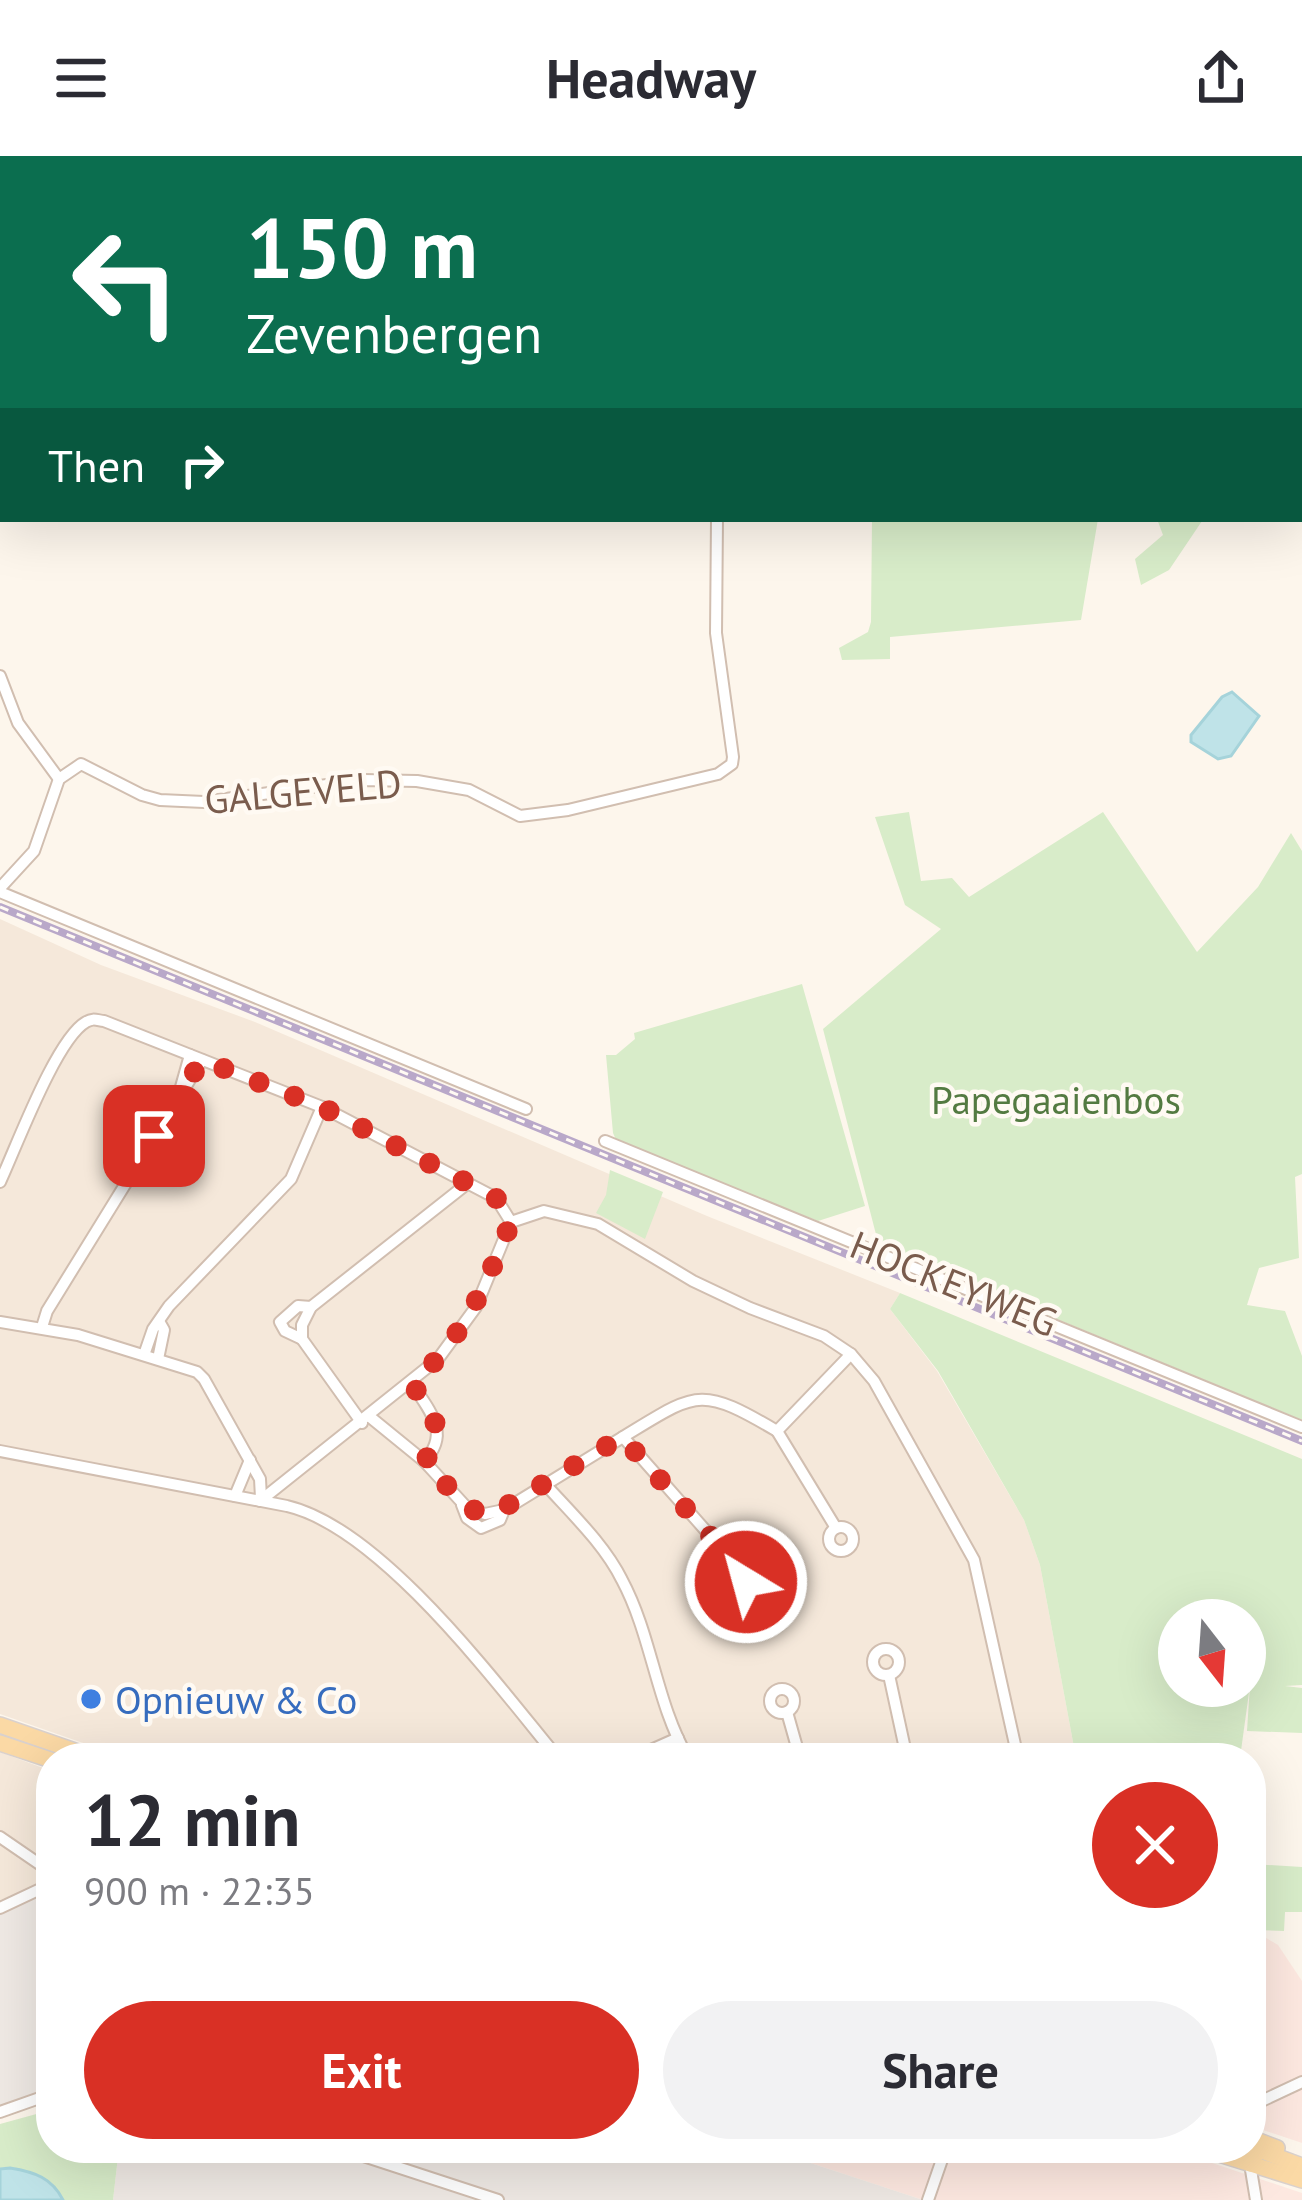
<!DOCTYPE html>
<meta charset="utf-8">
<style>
body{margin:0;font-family:"PT Sans",sans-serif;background:#f2f2f3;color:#2b2b33;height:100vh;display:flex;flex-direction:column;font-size:45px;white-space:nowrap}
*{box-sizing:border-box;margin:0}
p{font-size:39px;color:#7c7c81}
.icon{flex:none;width:66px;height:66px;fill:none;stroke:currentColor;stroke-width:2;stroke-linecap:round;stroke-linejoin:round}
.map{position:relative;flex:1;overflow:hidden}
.drawer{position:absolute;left:36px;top:1587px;width:1230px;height:420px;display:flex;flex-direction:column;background:#fff;border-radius:48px;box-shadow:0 12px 48px #0002}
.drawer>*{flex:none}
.top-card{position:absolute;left:0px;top:0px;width:1302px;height:366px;box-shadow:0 12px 48px #0002;background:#0b6e4f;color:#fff;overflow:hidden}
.needle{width:78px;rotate:163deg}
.fabs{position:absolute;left:1158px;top:1443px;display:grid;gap:24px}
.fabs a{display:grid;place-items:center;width:108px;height:108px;border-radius:50%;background:#fff;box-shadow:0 12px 48px #0002;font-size:60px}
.pin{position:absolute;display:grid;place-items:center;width:102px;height:102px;color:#fff;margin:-51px;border-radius:24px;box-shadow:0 6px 18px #0006}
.me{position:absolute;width:132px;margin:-66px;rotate:323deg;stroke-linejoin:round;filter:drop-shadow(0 0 9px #0008)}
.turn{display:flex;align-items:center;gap:42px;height:252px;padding:0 48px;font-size:54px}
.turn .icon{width:156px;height:156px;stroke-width:2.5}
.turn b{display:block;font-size:84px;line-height:102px}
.then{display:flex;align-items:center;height:114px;padding:0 48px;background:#0003;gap:24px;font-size:45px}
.round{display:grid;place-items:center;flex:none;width:126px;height:126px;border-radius:63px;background:#f2f2f3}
.head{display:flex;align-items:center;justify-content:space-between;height:204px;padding:0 48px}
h1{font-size:72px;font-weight:800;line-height:90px}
.cta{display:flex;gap:24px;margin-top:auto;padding:24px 48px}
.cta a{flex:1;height:138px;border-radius:72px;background:#d93025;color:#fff;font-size:48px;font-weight:800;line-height:138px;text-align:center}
.cta a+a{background:#f2f2f3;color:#2b2b33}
header{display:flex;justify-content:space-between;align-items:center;height:156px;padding:0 48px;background:#fff;font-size:54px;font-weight:800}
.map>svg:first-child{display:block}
.residential{fill:#f5e8da}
.commercial{fill:#fde8e0}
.industrial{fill:#efe9e4}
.green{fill:#d8ecc9;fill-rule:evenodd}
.water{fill:#bfe3e8;stroke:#a5d3da;stroke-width:3}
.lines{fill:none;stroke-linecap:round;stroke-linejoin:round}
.minor-casing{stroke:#d1beb0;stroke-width:14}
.primary-casing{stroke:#dad1cd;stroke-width:18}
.minor{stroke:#fff;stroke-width:10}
.primary{stroke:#fbd9a5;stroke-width:15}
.rail-casing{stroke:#b9a8c9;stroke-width:8}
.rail{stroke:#fffaf3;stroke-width:3;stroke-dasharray:9;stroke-linecap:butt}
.route{stroke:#d93025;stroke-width:21;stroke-dasharray:0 37.8}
.shop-dot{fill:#3f7fe0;stroke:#fffaf3;stroke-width:4.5}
.labels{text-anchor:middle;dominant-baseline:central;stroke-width:9;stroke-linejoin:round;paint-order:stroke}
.street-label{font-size:39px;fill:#7a5c4d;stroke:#fffaf3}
.park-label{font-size:39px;fill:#537a41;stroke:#fffaf3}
.shop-label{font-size:39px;fill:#366cbe;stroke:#fffaf3;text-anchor:start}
</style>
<header><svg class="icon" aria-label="menu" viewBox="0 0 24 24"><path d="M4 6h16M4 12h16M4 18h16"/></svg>Headway<svg class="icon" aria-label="share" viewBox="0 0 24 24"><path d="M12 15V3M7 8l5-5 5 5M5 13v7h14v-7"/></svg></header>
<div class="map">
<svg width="1302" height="2044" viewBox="0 0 1302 2044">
<rect width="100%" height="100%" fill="#fdf6ec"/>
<g class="residential">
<path d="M 0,763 L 101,809 L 255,866 L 707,1060 L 900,1137 L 890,1153 L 937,1215 L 1024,1364 L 1040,1409 L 1076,1602 L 126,1602 L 0,1558 Z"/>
<path d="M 0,1596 L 51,1615 L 51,1725 L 0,1744 Z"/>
</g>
<g class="commercial">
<path d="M 1251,1773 L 1278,1789 L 1302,1825 L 1302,1987 L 1251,1970 Z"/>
<path d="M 765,1992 L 1167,1992 L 1302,2037 L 1302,2044 L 923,2044 Z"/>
</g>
<g class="industrial">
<path d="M 48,1734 L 51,1932 L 0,1950 L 0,1758 Z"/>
<path d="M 119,1992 L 765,1992 L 923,2044 L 113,2044 Z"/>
</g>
<g class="green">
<path d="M 872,363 L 1098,363 L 1081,464 L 890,481 L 890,503 L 842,504 L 839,492 L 868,476 L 871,466 Z"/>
<path d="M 1157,363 L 1202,365 L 1169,414 L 1141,429 L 1135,403 L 1163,379 Z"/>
<path d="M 909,656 L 921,725 L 952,722 L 969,741 L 1103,656 L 1197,796 L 1258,731 L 1291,677 L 1302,695 L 1302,1018 L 1295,1021 L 1299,1102 L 1259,1112 L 1247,1149 L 1285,1155 L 1302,1200 L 1302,1264 L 879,1090 L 823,873 L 941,773 L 905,749 L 875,661 Z"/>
<path d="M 802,828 L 865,1050 L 818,1065 L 617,986 L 613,977 L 606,899 L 616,899 L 635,883 L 634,877 Z"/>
<path d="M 610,1014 L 663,1036 L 645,1083 L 596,1057 L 606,1039 Z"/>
<path d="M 900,1137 L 1302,1303 L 1302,1529 L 1285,1530 L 1302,1532 L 1302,1577 L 1247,1575 L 1250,1529 L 1240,1602 L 1076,1602 L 1040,1409 L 1024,1364 L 938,1215 L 890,1153 ZM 1179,1464 L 1245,1464 L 1245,1530 L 1179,1530 Z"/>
<path d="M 1251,1708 L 1302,1711 L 1302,1756 L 1285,1756 L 1284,1775 L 1253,1774 Z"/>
<path d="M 51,1954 L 51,1992 L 119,1992 L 113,2044 L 0,2044 L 0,1968 Z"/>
</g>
<g class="water">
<path d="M 1232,536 L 1259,560 L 1231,600 L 1218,603 L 1191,586 L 1191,579 L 1222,541 Z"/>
<path d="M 10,2012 C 35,2016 52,2022 63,2044 L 0,2044 L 0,2013 Z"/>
</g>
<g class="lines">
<defs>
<g id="minor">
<path d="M 1117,0 L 1120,3"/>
<path d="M 420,3 L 426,0"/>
<path d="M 470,3 L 477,0"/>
<path d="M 831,3 L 831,0"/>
<path d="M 0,203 L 3,202"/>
<path d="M 1299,210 L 1302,214"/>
<path d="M 0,520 L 18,567 L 59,623"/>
<path d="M 0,732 L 34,695 L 59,623 L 81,608 L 142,639 L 160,644 L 204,646 L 363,624 L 417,625 L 469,634 L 520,660 L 568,654 L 718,618 L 732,608 L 733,601 L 716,477 L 717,363"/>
<path d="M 0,736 L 526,953"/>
<path d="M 179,938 L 190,899"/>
<path d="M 605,985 L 1302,1271"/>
<path d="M 0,1026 C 16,992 56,883 86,866 C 93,862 96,864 104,865 L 322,951 L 496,1042 L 511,1066"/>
<path d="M 511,1066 L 544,1055 L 598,1068 L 693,1125 L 750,1152 L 824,1180 L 851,1198 L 874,1225 L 974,1404 L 1018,1602"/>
<path d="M 0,1166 L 78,1179 L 197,1216 L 204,1223 L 260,1323 L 261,1342"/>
<path d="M 42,1171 L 47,1155 L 202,904"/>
<path d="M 302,1183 L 285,1175 L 280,1166 L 298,1150 L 311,1151"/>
<path d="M 144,1199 L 153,1173 L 169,1150 L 291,1023 L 322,951"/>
<path d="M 158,1203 L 164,1174 L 160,1167"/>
<path d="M 412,1228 C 430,1255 451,1278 424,1305"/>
<path d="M 370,1261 L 424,1305 L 468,1353 L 485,1358 L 504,1354 L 623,1281"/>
<path d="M 362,1267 L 302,1183 L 302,1169 L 311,1151 L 468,1027"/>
<path d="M 0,1295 L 287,1350 C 381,1372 496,1527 558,1602"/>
<path d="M 545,1328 C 572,1358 604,1388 622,1424 C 652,1480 656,1547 688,1602"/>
<path d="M 235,1340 L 250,1304"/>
<path d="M 260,1345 L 438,1203 L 476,1151 L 511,1066"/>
<path d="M 462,1349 L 467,1362 L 481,1372 L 500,1364 L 504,1354"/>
<circle cx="841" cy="1383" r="12"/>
<path d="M 836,1372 L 777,1275 L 851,1198"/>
<circle cx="733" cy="1425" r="14"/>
<path d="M 729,1412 L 714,1384 L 623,1281 C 697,1236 699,1229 777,1275"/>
<circle cx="886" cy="1506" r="13"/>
<path d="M 889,1519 L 907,1602"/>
<circle cx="782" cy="1545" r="12"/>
<path d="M 787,1556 L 800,1602"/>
<path d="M 633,1602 L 678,1582"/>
<path d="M 0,1681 L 51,1716"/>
<path d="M 0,1752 L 51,1728"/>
<path d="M 1251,1950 L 1302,1926"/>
<path d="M 0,1956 L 51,1938"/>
<path d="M 339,1992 L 498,2044"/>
<path d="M 1250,2008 L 1256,2044"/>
<path d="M 928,2044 L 946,1992"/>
</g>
<g id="primary">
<path d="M 0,1569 L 95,1602"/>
<path d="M 0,1587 L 51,1604"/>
<path d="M 1251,1982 L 1277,1992"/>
<path d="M 1200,1992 L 1302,2024"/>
<path d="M 1250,2008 L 1254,1999 L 1262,1995 L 1302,2010"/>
</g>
</defs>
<use href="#minor" class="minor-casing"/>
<use href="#primary" class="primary-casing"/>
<use href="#minor" class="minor"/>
<use href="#primary" class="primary"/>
<defs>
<g id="rail">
<path d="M 440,3 L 447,0"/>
<path d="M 0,217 L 3,215"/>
<path d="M 0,751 L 1302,1285"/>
</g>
</defs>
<use href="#rail" class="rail-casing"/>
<use href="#rail" class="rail"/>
</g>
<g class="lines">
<path class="route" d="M 154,980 L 202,904 L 322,951 L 496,1042 L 511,1066 C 486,1128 464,1182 412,1228 C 430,1255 451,1278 424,1305 L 469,1353 L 493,1358 L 622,1281 L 714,1384 L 729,1412 L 744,1417 L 746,1426"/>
</g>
<circle class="shop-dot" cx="91" cy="1543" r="12"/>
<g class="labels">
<g class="street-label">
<text transform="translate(303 635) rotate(-5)">GALGEVELD</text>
<text transform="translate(954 1127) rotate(22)">HOCKEYWEG</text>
</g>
<g class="park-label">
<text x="1056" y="943">Papegaaienbos</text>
</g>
<g class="shop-label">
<text x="115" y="1543">Opnieuw &amp; Co</text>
</g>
</g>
</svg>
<div class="fabs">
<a><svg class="needle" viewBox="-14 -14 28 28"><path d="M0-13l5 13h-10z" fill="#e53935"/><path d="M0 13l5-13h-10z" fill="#7c7c81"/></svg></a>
</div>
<div class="pin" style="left:154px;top:980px;background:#d93025"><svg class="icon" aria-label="arrive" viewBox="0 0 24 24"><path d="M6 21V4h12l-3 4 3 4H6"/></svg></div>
<svg class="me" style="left:746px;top:1426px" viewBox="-20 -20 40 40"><circle r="17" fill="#d93025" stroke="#fff" stroke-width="3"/><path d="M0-11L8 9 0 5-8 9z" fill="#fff"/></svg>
<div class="top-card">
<div class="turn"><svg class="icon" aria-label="left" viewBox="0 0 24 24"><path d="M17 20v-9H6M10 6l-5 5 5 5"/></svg><div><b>150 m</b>Zevenbergen</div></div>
<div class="then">Then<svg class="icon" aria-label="right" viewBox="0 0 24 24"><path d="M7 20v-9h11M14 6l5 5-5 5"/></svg></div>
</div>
<section class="drawer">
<div class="head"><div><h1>12 min</h1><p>900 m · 22:35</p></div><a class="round" style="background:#d93025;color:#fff"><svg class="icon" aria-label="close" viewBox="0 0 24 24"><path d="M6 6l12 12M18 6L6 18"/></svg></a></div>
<div class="cta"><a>Exit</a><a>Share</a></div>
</section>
</div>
